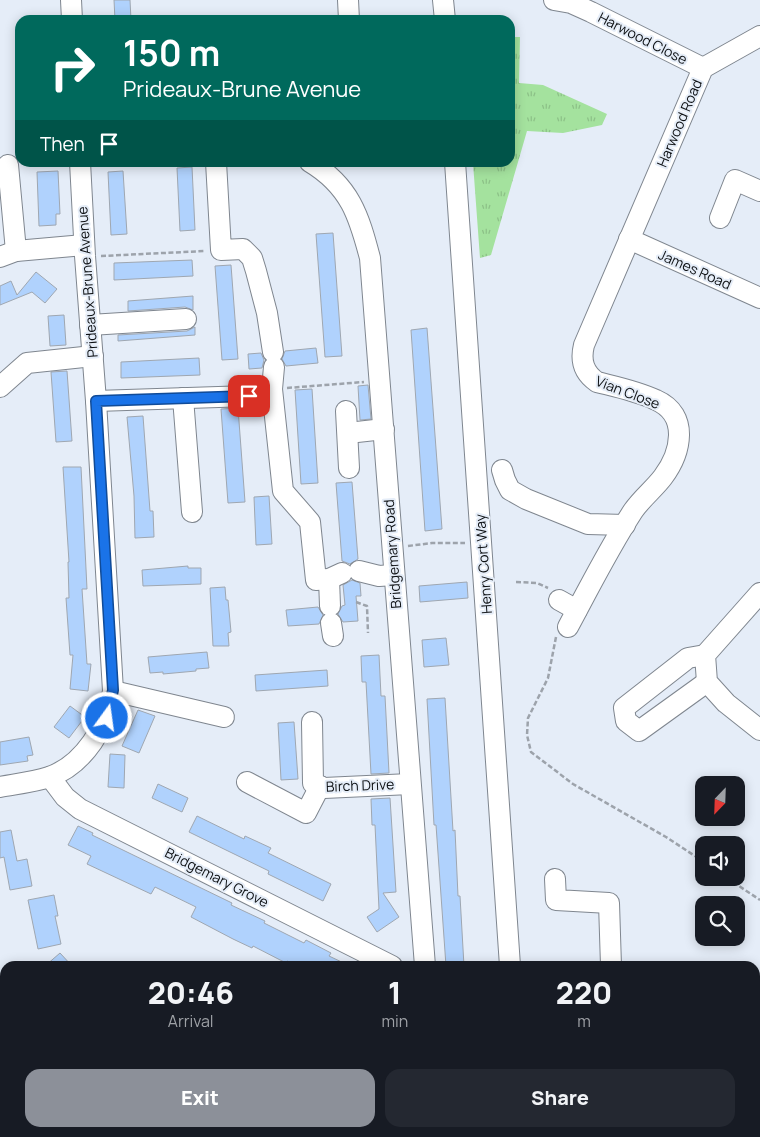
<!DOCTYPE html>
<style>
body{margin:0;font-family:Manrope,sans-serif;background:#242831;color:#f1f3f6;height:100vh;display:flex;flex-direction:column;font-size:19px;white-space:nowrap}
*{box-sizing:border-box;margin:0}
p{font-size:16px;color:#9ea1a6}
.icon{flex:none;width:28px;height:28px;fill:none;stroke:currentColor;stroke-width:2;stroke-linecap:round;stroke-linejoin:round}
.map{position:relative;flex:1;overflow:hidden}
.details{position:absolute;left:0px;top:961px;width:760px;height:176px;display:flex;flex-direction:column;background:#171b24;border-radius:15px 15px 0 0;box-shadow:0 2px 12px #0003}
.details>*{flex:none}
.banner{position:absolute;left:15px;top:15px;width:500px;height:152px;border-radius:15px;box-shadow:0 2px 12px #0003;background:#00695c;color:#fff;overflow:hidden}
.needle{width:32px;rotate:203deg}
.controls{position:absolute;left:695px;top:776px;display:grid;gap:10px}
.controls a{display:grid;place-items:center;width:50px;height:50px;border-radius:10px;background:#171b24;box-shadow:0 2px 12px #0003;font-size:25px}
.pin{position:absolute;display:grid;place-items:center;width:42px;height:42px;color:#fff;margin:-21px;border-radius:10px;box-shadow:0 2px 8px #0006}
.me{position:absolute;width:55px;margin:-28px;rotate:14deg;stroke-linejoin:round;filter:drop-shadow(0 0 4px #0008)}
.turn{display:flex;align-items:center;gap:18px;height:105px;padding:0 25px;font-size:22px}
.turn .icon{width:65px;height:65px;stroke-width:2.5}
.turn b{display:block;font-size:35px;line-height:42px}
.then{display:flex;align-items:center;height:48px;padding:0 25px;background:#0003;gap:10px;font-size:19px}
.eta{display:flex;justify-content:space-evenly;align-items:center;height:85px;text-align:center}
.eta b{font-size:30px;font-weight:800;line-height:35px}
.cta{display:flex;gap:10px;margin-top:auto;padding:10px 25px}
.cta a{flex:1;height:58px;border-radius:15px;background:#8c9099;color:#fff;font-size:20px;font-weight:800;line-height:58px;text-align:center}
.cta a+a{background:#242831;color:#f1f3f6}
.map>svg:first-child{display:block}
.park{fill:url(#park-tufts)}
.building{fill:#b0d2fd;stroke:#9fa7b1}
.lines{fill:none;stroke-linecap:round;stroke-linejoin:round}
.minor-casing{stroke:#7f868f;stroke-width:22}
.major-casing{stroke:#7f868f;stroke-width:27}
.path{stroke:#9da3ab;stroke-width:2.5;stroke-dasharray:5 2.5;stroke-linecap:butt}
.minor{stroke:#fff;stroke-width:20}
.major{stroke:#fff;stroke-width:25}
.route-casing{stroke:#114b97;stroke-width:12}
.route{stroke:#1a73e8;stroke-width:9}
.labels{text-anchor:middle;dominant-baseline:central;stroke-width:4;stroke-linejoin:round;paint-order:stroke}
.street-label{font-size:14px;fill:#0d1013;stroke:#e5edf8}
</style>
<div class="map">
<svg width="760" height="1137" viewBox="0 0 760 1137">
<defs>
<pattern id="park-tufts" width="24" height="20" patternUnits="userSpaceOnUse" patternTransform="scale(1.25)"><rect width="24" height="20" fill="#a4e29e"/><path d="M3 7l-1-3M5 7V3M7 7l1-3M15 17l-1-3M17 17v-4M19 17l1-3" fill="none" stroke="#8cc187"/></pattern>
</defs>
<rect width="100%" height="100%" fill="#e5edf8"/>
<path class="park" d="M 510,37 L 520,37 L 519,83 L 543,85 L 607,114 L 602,125 L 563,133 L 527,131 L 491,255 L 480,258 L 473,163 L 510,162 Z"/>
<g class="building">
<path d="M 114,0 L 130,0 L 131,20 L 115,20 Z"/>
<path d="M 192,167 L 195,230 L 180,231 L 177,168 Z"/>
<path d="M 58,171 L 60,214 L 56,214 L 56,225 L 39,226 L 37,172 Z"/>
<path d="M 123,171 L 127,234 L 111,235 L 108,172 Z"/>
<path d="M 333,233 L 342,356 L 325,357 L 316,234 Z"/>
<path d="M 192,260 L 193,276 L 114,280 L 114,263 Z"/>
<path d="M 231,265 L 238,359 L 222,360 L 215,266 Z"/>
<path d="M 36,272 L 57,289 L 45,303 L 32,292 L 0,305 L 0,286 L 11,281 L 17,295 Z"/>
<path d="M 193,296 L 193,310 L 185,307 L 128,311 L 128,301 Z"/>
<path d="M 64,315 L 66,345 L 50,346 L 48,316 Z"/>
<path d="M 195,327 L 195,335 L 118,341 L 118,335 L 187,331 Z"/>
<path d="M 427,328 L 442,529 L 425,531 L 411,330 Z"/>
<path d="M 316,348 L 318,363 L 286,366 L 282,359 L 285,351 Z"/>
<path d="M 261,353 L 264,360 L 262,368 L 249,369 L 248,354 Z"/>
<path d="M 199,358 L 200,375 L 121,378 L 121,362 Z"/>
<path d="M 67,371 L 72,441 L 56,442 L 51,372 Z"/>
<path d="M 368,385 L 371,419 L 360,420 L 358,386 Z"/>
<path d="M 312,389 L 318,483 L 301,484 L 295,390 Z"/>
<path d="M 238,408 L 245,502 L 228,503 L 221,409 Z"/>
<path d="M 143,416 L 150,511 L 153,511 L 154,537 L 135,538 L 134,496 L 127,417 Z"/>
<path d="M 63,467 L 81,467 L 87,589 L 82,589 L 87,664 L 91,664 L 88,691 L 70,689 L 73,655 L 70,655 L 66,598 L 69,598 L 68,562 L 69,562 Z"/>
<path d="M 352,482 L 358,559 L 350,564 L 342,561 L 336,483 Z"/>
<path d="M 269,496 L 272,544 L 256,545 L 254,497 Z"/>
<path d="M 188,566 L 188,568 L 201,568 L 201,584 L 143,586 L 142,570 Z"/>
<path d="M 352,580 L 360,583 L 361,596 L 356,596 L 358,621 L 343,622 L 338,614 L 342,606 L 345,605 L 343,585 Z"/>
<path d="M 467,582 L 468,598 L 420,602 L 419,586 Z"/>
<path d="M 225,587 L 226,600 L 228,600 L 231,632 L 228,633 L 229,646 L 213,646 L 210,588 Z"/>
<path d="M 318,607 L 323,615 L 319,624 L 288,626 L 286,610 Z"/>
<path d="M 446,638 L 449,665 L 424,667 L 422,640 Z"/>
<path d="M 207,652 L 209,668 L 196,669 L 196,671 L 163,674 L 163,672 L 150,673 L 148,657 Z"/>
<path d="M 379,655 L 381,696 L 385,696 L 389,773 L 371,774 L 366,682 L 362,682 L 361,656 Z"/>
<path d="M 327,670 L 328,686 L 256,691 L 255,675 Z"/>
<path d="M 445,698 L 453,831 L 455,830 L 458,896 L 460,896 L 464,966 L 446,966 L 436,825 L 434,825 L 427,699 Z"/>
<path d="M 70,706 L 85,717 L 69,738 L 54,727 Z"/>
<path d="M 138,710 L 155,716 L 139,753 L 122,746 Z"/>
<path d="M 294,722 L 298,779 L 281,780 L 278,723 Z"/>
<path d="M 29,737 L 33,755 L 27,756 L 28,761 L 0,765 L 0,742 Z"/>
<path d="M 110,754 L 125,755 L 124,788 L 108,787 Z"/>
<path d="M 158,784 L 188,798 L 182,812 L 152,798 Z"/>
<path d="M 390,798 L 396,892 L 383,893 L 399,917 L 377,932 L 367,917 L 379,909 L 375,825 L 372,825 L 371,799 Z"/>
<path d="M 197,816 L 244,839 L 245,836 L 271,848 L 268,853 L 331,884 L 323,901 L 268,874 L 269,871 L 189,832 Z"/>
<path d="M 78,826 L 93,833 L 92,835 L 232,903 L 231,905 L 265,921 L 264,923 L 304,943 L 306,940 L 331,953 L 329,956 L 350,966 L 298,966 L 287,961 L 286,963 L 253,946 L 252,948 L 233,939 L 191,917 L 196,907 L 155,887 L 151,894 L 87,864 L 91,856 L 68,845 Z"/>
<path d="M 11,830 L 17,861 L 27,859 L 32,886 L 10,890 L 4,857 L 0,858 L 0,832 Z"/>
<path d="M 54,895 L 58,916 L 55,916 L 61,944 L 38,949 L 28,900 Z"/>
<path d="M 60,953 L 72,966 L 45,966 Z"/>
</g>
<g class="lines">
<defs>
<g id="minor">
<path d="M 71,0 L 72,20"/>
<path d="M 348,0 L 349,20"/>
<path d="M 443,0 L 445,20"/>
<path d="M 554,0 L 571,3 L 591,12 L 703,68"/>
<path d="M 216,162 L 221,250 L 243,249 L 252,258 L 256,271 L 267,313 L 273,352"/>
<path d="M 310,162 C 350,186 359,216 370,258 L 425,966"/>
<path d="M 455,162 L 510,966"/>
<path d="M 8,165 L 16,251"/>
<path d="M 720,218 L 735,180 L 760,191"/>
<path d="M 629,239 L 760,298"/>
<path d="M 0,257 L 16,251 L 84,245"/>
<path d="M 90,325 L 186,319"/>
<path d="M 274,367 L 272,389 L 283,491 L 310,522 L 316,580 L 329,579 L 342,573"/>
<path d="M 0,387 L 27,363 L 93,356"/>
<path d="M 183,398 L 192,512"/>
<path d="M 96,401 L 249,396"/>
<path d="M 346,411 L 349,468"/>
<path d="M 348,433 L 384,429"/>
<path d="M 502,470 L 505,480 L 510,490 L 526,499 L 588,524 L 625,525"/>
<path d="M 359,571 L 379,576 L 393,575"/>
<path d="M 329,579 L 330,606"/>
<path d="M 760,593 L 705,655 L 707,682 L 726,703 L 760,730"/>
<path d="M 559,600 L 577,610"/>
<path d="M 331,623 L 333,636"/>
<path d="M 568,627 C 589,588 609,548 633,511 C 642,498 654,489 663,477 C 681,453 690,415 656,400 C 637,391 617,387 597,382 C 584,373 580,361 584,345 L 703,68 L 760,36"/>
<path d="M 705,655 L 688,658 L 624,708 L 626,721 L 639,731 L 707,682"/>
<path d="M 113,691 L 224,717"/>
<path d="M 312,722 L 313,783 L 324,788 L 410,784"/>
<path d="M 50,777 L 65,797 L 80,809 L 392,966"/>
<path d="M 247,782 L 306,813 L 320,786"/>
<path d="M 0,787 C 16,784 34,782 49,777 C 84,765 108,725 113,691 L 96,401 L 85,256 L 80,162"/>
<path d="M 555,879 L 556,900 L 609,903 L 611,966"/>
<path d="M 755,1108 L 760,1110"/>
<path d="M 437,1132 L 437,1137"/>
<path d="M 522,1132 L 522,1137"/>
<path d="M 759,1137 L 760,1136"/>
</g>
<g id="major">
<path d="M 0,1020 L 5,1027"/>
<path d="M 81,1132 L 85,1137"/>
</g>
</defs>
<use href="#minor" class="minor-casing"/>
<use href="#major" class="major-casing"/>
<g class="path">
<path d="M 101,256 L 205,251"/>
<path d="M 287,388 L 364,382"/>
<path d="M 408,546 L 432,543 L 465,543"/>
<path d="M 516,582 L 537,583 L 548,588"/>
<path d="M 356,602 L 367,606 L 368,633"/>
<path d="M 556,637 L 548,678 L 528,718 L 527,735 L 531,752 L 573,784 L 666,837 L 704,862"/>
<path d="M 727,878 L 760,900"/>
<path d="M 0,995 L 5,1002"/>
<path d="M 2,1045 L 5,1053"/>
</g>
<use href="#minor" class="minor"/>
<use href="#major" class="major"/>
</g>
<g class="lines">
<defs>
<path id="route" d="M 107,718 L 113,690 L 96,401 L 249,396"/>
</defs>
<use href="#route" class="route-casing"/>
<use href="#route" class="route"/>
</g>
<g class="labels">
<g class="street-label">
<text transform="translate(643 38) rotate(27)">Harwood Close</text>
<text transform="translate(679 123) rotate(-67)">Harwood Road</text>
<text transform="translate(695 269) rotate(24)">James Road</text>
<text transform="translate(87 282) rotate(-94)">Prideaux-Brune Avenue</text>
<text transform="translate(628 392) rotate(21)">Vian Close</text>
<text transform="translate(392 554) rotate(-94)">Bridgemary Road</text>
<text transform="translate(483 564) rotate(-94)">Henry Cort Way</text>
<text transform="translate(360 785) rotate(-2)">Birch Drive</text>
<text transform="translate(217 877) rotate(27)">Bridgemary Grove</text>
</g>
</g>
</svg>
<div class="controls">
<a><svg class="needle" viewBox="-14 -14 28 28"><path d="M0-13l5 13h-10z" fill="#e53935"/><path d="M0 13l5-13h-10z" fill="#9ea1a6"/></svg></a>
<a><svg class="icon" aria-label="sound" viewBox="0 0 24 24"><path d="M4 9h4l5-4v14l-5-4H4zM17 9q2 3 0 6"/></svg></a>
<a><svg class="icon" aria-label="search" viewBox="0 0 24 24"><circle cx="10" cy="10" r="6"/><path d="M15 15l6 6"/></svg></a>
</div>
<div class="pin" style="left:249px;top:396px;background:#d93025"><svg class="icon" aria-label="arrive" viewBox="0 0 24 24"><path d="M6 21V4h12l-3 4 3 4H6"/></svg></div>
<svg class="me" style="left:107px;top:718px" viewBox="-20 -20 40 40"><circle r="17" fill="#1a73e8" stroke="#fff" stroke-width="3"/><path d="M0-11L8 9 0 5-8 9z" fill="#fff"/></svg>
<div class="banner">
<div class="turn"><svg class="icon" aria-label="right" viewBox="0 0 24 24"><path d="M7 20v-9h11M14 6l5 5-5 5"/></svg><div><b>150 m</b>Prideaux-Brune Avenue</div></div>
<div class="then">Then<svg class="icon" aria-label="arrive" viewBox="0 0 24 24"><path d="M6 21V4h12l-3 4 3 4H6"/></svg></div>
</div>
<section class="details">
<div class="eta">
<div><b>20:46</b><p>Arrival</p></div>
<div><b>1</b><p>min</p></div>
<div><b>220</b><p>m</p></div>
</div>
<div class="cta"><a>Exit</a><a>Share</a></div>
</section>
</div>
